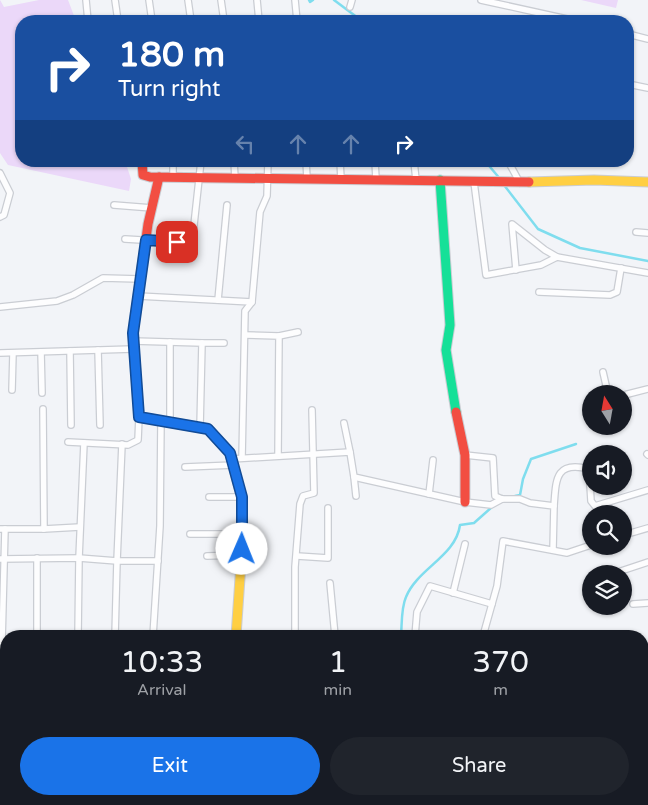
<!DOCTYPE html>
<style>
body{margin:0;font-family:"Varela Round",sans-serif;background:#20242c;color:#f1f3f6;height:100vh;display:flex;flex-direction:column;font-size:19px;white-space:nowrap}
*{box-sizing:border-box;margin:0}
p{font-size:16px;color:#9ea1a6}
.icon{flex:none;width:28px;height:28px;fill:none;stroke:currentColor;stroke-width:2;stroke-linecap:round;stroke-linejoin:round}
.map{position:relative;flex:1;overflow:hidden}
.drawer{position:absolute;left:0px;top:630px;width:649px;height:175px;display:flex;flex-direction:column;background:#171b24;border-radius:20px 20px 0 0;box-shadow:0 1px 4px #0004}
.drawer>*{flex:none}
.banner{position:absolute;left:15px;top:15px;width:619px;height:152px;border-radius:20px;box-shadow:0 1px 4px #0004;background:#1a4fa0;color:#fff;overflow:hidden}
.needle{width:32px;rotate:349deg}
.tools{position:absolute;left:582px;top:385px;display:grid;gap:10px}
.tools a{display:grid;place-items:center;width:50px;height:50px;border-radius:50%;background:#171b24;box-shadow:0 1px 4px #0004;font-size:25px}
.pin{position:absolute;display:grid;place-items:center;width:42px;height:42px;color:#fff;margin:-21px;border-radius:10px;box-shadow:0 2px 8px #0006}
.me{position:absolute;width:55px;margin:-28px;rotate:1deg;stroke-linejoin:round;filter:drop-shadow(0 0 4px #0008)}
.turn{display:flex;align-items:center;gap:18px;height:105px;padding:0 20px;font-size:22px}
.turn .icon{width:65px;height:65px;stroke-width:2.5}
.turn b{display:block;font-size:35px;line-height:42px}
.lanes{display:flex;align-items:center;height:48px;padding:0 20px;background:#0003;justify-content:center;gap:25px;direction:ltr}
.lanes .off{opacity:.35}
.eta{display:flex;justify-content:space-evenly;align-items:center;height:85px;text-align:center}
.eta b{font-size:30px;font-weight:600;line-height:35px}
.button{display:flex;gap:10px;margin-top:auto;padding:10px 20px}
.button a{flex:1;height:58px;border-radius:30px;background:#1a73e8;color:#fff;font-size:20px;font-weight:600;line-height:58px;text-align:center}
.button a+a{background:#20242c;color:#f1f3f6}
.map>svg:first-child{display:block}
.grass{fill:#ebd8f9}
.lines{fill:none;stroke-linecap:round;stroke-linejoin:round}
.stream{stroke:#7fddee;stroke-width:2.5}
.street-casing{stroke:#cacdd3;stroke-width:8}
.fast-casing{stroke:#cacdd3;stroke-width:11}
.slow-casing{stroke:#cacdd3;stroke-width:11}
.jam-casing{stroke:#cacdd3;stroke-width:11}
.street{stroke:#fdfdfe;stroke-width:5.5}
.fast{stroke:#16e098;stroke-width:9}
.slow{stroke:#ffcf43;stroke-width:9}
.jam{stroke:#f24e42;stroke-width:9}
.route-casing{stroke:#114b97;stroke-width:12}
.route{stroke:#1a73e8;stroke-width:9}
</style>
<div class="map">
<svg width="648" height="805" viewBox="0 0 648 805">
<rect width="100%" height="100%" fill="#f2f4f8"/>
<g class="grass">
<path d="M 0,0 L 4,7 L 39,0 L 68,0 L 76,21 L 21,21 L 21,161 L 125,161 L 131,179 L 129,191 L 8,165 L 0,153 Z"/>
<path d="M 581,0 L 618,0 L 616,8 Z"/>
</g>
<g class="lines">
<g class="stream">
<path d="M 309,0 L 310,2 L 313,0"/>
<path d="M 334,0 L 362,21"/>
<path d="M 485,161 L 501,180"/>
<path d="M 504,185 L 538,229 L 580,248 L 648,261"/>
<path d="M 515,496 L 520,495 L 523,479 L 531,459 L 576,444"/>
<path d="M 401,636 C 402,624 401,608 406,597 C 417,569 456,556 460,525 L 474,523 L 492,507"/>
<path d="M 307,805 L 307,799"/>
</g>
<defs>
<g id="street">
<path d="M 86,0 L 88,21"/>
<path d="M 115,0 L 118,21"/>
<path d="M 149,0 L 152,21"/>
<path d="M 188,0 L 191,21"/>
<path d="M 221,0 L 224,21"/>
<path d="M 257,0 L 259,21"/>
<path d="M 295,0 L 297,21"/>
<path d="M 481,0 L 576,21"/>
<path d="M 350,7 L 352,0"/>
<path d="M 628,34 L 648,39"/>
<path d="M 628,84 L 648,88"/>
<path d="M 234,161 L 235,178"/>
<path d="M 306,161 L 307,178"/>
<path d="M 340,161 L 341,179"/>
<path d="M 375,161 L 376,179"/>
<path d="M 414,161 L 416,180"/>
<path d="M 508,161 L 520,183"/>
<path d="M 0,173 L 10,193 L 4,215 L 0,217"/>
<path d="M 173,177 L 173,161"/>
<path d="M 474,182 L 486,275 L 541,265 L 557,257 L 648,273"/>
<path d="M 114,205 L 152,208"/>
<path d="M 636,232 L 648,233"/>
<path d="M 125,239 L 192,243 L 201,161"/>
<path d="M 516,270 L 512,224 L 545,250 L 557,257"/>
<path d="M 539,292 L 610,295 L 617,292 L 621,268"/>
<path d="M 138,296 L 252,302"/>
<path d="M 218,300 L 227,205"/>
<path d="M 0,307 L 57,301 L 73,295 L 103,278 L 140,279"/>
<path d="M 245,335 L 279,336 L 278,456"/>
<path d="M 279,336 L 298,332"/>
<path d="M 133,341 L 202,343 L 200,427"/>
<path d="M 170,342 L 170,422"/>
<path d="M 202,343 L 224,343"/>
<path d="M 98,350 L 100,425"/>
<path d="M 70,351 L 71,425"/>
<path d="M 41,352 L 42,393"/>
<path d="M 0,353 L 133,349"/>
<path d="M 603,372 L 608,394"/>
<path d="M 12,390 L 13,353"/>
<path d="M 624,395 L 648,389"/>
<path d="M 344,423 L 350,452"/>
<path d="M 68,442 L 128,445 L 138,440 L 139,417"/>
<path d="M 647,454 L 648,455"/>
<path d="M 465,455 L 493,458 L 495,496 L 502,499 L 520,499 L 530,503 L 554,506 L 553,550"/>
<path d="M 242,458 L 245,311 L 252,302 L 260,212 L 267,196 L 268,161"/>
<path d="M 232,459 L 350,452 L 354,477 L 465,502 L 491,505 L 502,499"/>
<path d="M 185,467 L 234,465"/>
<path d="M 354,477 L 356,496"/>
<path d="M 429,494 L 433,460"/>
<path d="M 209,497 L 242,497"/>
<path d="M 554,506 C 556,480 555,460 589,469 L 591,501 L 595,506 L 648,490"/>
<path d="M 0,529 L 44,529 L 43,409"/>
<path d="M 44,529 L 80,527"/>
<path d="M 190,534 L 242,534"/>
<path d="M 624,535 L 648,528"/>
<path d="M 207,556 L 241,555"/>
<path d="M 297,556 L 328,558 L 328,508"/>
<path d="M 0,559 L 79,558 L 117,561 L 122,444"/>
<path d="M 612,574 L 648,562"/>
<path d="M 330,583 L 335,636"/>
<path d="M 453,593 L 465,544"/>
<path d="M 633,604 L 648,603"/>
<path d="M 37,636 L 37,558"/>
<path d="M 78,636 L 79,558 L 84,443"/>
<path d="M 115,636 L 117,561 L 158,561"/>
<path d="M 153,636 L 160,526 L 161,420"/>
<path d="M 295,636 L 295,567 L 300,504 L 303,496 L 314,493 L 312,410"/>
<path d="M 415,636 L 417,612 L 430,586 L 492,604"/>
<path d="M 483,636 L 497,586 L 503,541 L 567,553 L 591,545"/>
<path d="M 2,642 L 5,529"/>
<path d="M 642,653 L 648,653"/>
<path d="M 642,744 L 648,752"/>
<path d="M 642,766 L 648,763"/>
<path d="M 99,799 L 100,805"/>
<path d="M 175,799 L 177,805"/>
<path d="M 218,799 L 219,805"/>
<path d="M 253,799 L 254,805"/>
<path d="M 288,799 L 290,805"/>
<path d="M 316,799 L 316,805"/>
<path d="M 1,805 L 5,750"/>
<path d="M 349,805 L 350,799"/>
<path d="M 386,805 L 387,802"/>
<path d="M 569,805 L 572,799"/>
</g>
<path id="fast" d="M 440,180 L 450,325 L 446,350 L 456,412"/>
<g id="slow">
<path d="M 529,182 L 594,180 L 648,182"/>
<path d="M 236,636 L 242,549 L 242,499"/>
</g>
<g id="jam">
<path d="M 142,161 L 143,175 L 150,177 L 529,182"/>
<path d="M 159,177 L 148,224 L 133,333 L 139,417 L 208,429 L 230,453 L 242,499"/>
<path d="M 456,412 L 465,455 L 465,502"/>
<path d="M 642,738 L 648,735"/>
<path d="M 0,752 L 6,749"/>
</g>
</defs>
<use href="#street" class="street-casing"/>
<use href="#fast" class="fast-casing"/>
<use href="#slow" class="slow-casing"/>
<use href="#jam" class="jam-casing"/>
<use href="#street" class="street"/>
<use href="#fast" class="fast"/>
<use href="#slow" class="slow"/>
<use href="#jam" class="jam"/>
</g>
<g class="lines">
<defs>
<path id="route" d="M 177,242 L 146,240 L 133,333 L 139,417 L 208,429 L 230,453 L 242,497 L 242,549"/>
</defs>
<use href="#route" class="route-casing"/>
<use href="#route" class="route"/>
</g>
</svg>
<div class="tools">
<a><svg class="needle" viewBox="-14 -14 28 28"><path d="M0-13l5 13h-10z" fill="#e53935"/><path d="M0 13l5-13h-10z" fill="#9ea1a6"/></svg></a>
<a><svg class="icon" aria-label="sound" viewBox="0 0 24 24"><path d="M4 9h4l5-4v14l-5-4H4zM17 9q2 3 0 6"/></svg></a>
<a><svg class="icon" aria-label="search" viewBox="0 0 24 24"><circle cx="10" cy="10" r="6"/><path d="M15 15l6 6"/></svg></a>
<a><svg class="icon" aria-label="layers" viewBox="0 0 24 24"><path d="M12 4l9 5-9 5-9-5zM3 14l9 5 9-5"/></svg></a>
</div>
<div class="pin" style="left:177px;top:242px;background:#d93025"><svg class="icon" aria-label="arrive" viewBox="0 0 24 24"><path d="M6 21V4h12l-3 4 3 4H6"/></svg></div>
<svg class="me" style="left:242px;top:549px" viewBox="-20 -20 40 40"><circle r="19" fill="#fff"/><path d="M0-13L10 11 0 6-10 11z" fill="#1a73e8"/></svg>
<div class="banner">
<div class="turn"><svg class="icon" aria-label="right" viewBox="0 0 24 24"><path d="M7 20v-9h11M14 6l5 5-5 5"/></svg><div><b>180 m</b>Turn right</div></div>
<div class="lanes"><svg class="icon off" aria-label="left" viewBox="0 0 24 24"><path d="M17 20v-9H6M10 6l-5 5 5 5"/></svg><svg class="icon off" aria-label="ahead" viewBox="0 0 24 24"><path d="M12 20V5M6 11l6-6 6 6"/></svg><svg class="icon off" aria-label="ahead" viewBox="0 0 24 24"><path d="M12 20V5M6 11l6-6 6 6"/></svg><svg class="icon" aria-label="right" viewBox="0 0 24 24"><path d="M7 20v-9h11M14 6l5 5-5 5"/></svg></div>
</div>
<section class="drawer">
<div class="eta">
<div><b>10:33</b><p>Arrival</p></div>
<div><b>1</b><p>min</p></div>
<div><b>370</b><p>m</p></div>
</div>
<div class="button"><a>Exit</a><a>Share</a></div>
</section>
</div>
